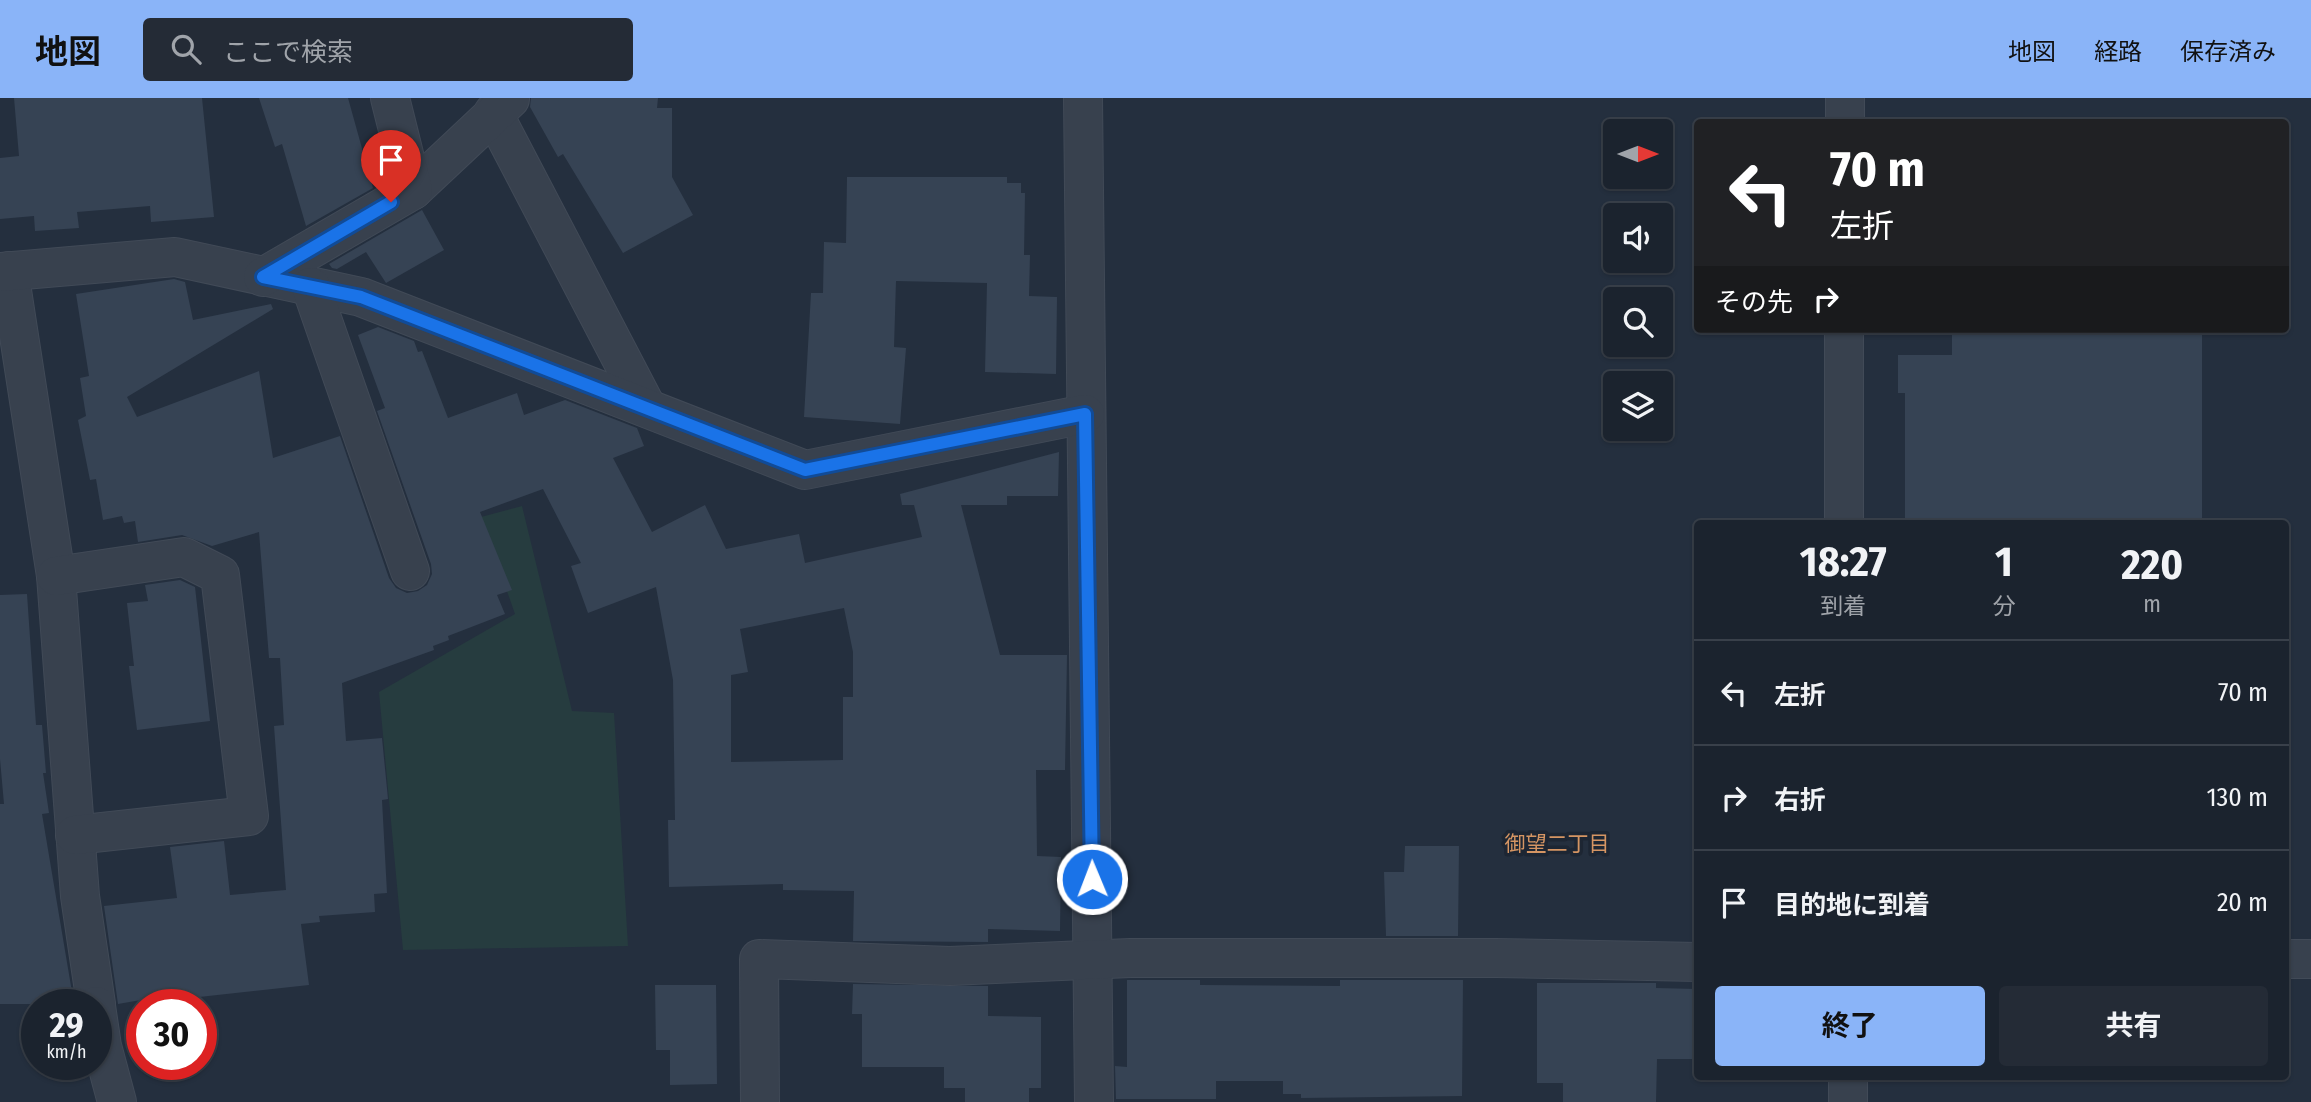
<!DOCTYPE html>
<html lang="ja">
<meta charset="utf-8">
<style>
body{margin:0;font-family:"Fira Sans Condensed","Noto Sans JP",sans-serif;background:#242b36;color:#f1f3f6;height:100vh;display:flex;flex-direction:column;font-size:26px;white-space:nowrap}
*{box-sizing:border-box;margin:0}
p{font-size:23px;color:#a0a4aa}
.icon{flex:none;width:38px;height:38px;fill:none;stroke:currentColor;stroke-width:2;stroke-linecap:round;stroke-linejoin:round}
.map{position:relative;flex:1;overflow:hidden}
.drawer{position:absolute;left:1694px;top:422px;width:595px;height:560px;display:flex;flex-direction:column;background:#1b232e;border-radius:7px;box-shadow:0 2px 5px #0004,0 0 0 2px #39404a}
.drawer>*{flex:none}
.banner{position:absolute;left:1694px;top:21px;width:595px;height:214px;border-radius:7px;box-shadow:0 2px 5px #0004,0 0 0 2px #39404a;background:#202124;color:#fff;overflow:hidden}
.needle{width:46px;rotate:90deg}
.controls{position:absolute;left:1603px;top:21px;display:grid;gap:14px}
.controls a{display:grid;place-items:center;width:70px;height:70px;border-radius:7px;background:#1b232e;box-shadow:0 2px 5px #0004,0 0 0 2px #39404a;font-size:35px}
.speed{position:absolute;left:21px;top:891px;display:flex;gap:14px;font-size:35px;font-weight:700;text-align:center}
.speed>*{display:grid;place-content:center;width:91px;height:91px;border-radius:50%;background:#1b232e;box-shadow:0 2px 5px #0004,0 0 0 2px #39404a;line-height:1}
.speed small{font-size:18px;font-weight:400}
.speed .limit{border:10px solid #d22;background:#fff;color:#111}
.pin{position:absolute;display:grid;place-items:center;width:60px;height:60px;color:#fff;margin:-72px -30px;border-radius:50% 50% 50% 0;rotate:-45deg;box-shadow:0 0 7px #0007}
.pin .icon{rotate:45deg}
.me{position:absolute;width:77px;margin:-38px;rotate:359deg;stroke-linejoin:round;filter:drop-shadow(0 0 5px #0008)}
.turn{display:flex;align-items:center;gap:24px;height:147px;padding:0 21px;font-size:32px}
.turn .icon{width:91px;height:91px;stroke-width:2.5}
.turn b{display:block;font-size:49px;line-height:60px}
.then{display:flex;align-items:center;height:66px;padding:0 21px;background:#0003;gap:14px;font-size:26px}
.eta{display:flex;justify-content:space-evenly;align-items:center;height:119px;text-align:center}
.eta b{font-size:42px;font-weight:700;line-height:49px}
.button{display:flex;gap:14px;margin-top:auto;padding:14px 21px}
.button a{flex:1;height:80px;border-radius:7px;background:#8ab4f8;color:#111;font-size:28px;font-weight:700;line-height:80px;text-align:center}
.button a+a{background:#242b36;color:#f1f3f6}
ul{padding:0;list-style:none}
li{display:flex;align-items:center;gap:21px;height:105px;padding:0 21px;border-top:2px solid #39404a}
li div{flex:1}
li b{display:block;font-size:26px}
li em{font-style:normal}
header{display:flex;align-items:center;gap:42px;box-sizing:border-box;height:98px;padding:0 35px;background:#8ab4f8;color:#111}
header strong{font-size:33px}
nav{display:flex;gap:38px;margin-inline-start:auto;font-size:24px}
.search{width:490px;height:63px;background:#242b36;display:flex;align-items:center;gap:18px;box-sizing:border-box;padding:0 24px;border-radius:7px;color:#a0a4aa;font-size:26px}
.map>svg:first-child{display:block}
.green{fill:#263c3f}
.building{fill:#364354;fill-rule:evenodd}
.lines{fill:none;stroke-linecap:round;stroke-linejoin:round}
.minor-casing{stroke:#414a57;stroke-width:40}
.minor{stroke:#38414e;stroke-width:38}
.route-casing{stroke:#114b97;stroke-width:18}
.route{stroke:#1a73e8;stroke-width:12}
.labels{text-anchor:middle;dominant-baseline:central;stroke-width:7;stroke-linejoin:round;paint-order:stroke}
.neighbourhood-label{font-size:21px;fill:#d59563;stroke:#1d2633}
</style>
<header>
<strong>地図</strong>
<div class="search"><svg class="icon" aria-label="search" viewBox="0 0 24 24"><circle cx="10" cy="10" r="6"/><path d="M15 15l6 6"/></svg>ここで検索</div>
<nav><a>地図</a><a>経路</a><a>保存済み</a></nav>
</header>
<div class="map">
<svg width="2311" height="1004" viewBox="0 0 2311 1004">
<rect width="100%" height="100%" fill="#242f3e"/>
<path class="green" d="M 522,408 L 572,613 L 614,615 L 628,848 L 403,852 L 379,594 L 515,516 L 481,419 Z"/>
<g class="building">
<path d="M 14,0 L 202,0 L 214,119 L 151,124 L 150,108 L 77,114 L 79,130 L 35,133 L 34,118 L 0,121 L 0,60 L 19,58 Z"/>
<path d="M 259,0 L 348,0 L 373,90 L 306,128 L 282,46 L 275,49 Z"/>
<path d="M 531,0 L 658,0 L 657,10 L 672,10 L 672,79 L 693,117 L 623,155 L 563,56 L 558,59 L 530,9 Z"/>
<path d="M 847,79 L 1007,79 L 1007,85 L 1021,85 L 1021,95 L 1025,95 L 1024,157 L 1030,157 L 1029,198 L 1057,199 L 1056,276 L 985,274 L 987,185 L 896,183 L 894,249 L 906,250 L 900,326 L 804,319 L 811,195 L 823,195 L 824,144 L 846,145 Z"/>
<path d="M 422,112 L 444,152 L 386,185 L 366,154 L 337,171 L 332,170 L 329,166 Z"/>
<path d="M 174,181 L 185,184 L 193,222 L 271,206 L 273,211 L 127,299 L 137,319 L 259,273 L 273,360 L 340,338 L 389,480 L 396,490 L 407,495 L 418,493 L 427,487 L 432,476 L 431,466 L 377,313 L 385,310 L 358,237 L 378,229 L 414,243 L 418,254 L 422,253 L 448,320 L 517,295 L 524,317 L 565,302 L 637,330 L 644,348 L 613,360 L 652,434 L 705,407 L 726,451 L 799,436 L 805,465 L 922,439 L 914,407 L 902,407 L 900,396 L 1059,354 L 1058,398 L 1007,398 L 1007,407 L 961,407 L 1000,557 L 1067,557 L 1065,672 L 1036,672 L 1037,758 L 1061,759 L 1060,833 L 988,831 L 988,844 L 853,843 L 854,793 L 783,792 L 783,786 L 669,789 L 668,722 L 675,722 L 673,582 L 656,489 L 588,515 L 571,468 L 581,465 L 543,391 L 480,414 L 512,492 L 497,497 L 505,516 L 448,538 L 449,542 L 433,548 L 434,552 L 342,585 L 346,643 L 382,640 L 388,701 L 382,702 L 387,795 L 374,796 L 375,814 L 319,818 L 320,824 L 301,826 L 309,887 L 181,901 L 181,895 L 118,906 L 104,808 L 177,800 L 170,749 L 224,743 L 230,797 L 286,792 L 274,628 L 284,627 L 280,560 L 269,560 L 259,434 L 212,448 L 182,437 L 138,444 L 135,423 L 124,425 L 122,418 L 103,422 L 96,381 L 90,382 L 78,322 L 86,318 L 80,280 L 89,278 L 76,196 ZM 844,510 L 853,554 L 853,599 L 843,599 L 843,662 L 731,664 L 731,577 L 748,574 L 740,531 Z"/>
<path d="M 1952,231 L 2202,231 L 2202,425 L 1905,425 L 1905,295 L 1898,295 L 1898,257 L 1952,257 Z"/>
<path d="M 180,482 L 195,489 L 210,623 L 137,632 L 129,568 L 134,568 L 127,505 L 148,503 L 145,487 Z"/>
<path d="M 27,496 L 36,627 L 42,627 L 46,675 L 43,675 L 49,715 L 42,716 L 74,906 L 0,906 L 0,706 L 4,706 L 0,661 L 0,497 Z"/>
<path d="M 1405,748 L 1459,748 L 1458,838 L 1386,838 L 1384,774 L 1404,774 Z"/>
<path d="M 1127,882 L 1200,882 L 1200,887 L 1340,888 L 1340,882 L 1463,882 L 1462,998 L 1301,1000 L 1301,996 L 1283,996 L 1283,983 L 1216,983 L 1216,1001 L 1116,1001 L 1115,968 L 1127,969 Z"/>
<path d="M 1537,885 L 1656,885 L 1656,890 L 1697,891 L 1697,961 L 1657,961 L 1656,1004 L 1563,1004 L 1563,985 L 1537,985 Z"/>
<path d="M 853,886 L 988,888 L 988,918 L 1041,919 L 1041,990 L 1029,990 L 1029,1004 L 965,1004 L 965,990 L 944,990 L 944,969 L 862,969 L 862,916 L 852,916 Z"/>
<path d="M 655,887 L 716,887 L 717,986 L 670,987 L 670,952 L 656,952 Z"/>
</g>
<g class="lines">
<defs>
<g id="minor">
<path d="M 1083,0 L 1094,1004"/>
<path d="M 493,15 L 647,310"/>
<path d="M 1845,24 L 1845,0"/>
<path d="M 413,92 L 510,1"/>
<path d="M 9,173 L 56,478 L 80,798 L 96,906"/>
<path d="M 0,174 L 175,159 L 361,199 L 805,372 L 1085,316"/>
<path d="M 263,179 L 413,92 L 390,0"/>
<path d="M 311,189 L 410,473"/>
<path d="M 1844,425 L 1844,231"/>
<path d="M 56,478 L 184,459 L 220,477 L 249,718 L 75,737"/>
<path d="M 2286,861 L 2311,861"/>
<path d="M 96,908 L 102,948 L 117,1004"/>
<path d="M 760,1004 L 759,861 L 950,868 L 1130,860 L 1496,860 L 1698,864"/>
<path d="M 1848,1004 L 1848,978"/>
</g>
</defs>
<use href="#minor" class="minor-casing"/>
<use href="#minor" class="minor"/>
</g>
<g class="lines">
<defs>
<path id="route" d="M 391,104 L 263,179 L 361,199 L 805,372 L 1085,316 L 1092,781"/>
</defs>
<use href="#route" class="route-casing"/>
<use href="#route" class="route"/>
</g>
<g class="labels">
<g class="neighbourhood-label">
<text x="1557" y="746">御望二丁目</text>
</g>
</g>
</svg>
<div class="controls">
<a><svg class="needle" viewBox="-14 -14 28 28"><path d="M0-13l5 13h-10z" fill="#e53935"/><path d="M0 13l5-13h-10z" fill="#a0a4aa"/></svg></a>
<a><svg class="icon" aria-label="sound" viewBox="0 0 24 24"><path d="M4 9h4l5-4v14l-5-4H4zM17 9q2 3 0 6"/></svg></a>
<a><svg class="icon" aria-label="search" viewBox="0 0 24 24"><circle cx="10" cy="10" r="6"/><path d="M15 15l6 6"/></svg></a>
<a><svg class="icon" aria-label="layers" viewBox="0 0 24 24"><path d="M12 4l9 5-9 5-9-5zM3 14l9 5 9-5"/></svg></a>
</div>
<div class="speed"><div>29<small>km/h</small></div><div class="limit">30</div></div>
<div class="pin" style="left:391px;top:104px;background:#d93025"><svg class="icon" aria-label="arrive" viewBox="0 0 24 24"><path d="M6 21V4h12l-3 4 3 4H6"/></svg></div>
<svg class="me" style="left:1092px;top:781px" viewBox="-20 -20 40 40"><circle r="17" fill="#1a73e8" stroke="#fff" stroke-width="3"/><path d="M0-11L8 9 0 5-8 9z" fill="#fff"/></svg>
<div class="banner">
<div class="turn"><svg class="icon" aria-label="left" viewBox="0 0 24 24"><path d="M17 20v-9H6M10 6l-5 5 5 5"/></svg><div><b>70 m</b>左折</div></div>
<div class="then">その先<svg class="icon" aria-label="right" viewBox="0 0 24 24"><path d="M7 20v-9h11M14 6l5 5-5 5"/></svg></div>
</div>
<section class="drawer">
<div class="eta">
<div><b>18:27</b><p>到着</p></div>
<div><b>1</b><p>分</p></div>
<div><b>220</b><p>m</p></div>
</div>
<ul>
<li><svg class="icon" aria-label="left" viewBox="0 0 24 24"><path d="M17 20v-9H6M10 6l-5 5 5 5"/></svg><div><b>左折</b></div><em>70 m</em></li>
<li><svg class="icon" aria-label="right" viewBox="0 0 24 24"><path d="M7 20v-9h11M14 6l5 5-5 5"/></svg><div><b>右折</b></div><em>130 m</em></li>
<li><svg class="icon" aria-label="arrive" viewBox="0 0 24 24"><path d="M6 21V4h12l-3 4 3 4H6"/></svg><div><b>目的地に到着</b></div><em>20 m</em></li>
</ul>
<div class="button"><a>終了</a><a>共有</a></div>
</section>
</div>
